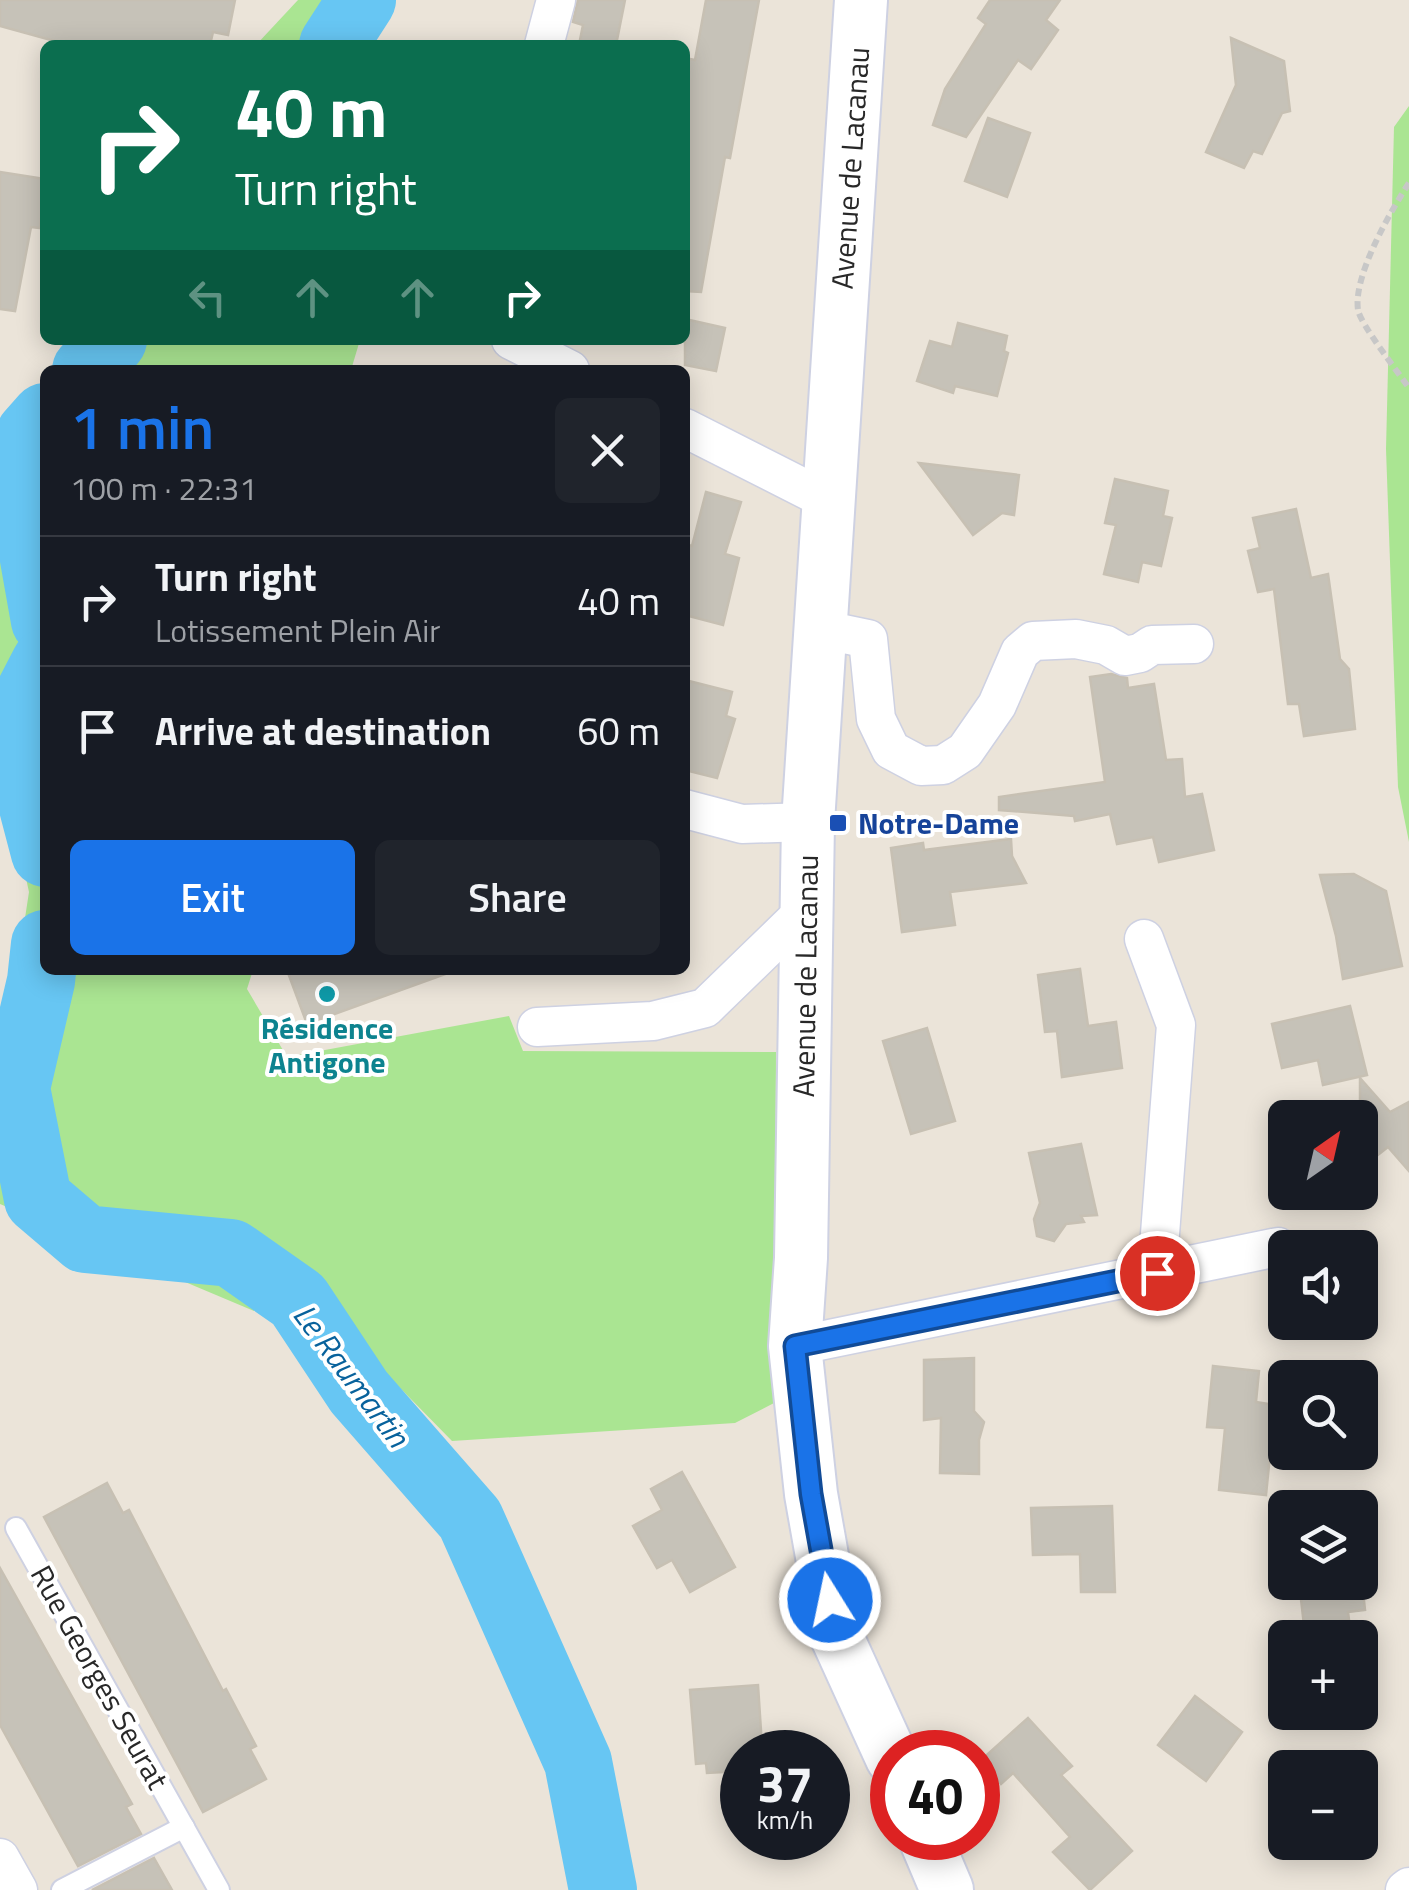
<!DOCTYPE html>
<meta charset="utf-8">
<style>
body{margin:0;font-family:"Titillium Web",sans-serif;background:#20242c;color:#f1f3f6;height:100vh;display:flex;flex-direction:column;font-size:38px;white-space:nowrap}
*{box-sizing:border-box;margin:0}
p{font-size:32px;color:#9ea1a6}
.icon{flex:none;width:55px;height:55px;fill:none;stroke:currentColor;stroke-width:2;stroke-linecap:round;stroke-linejoin:round}
.map{position:relative;flex:1;overflow:hidden}
.sheet{position:absolute;left:40px;top:365px;width:650px;height:610px;display:flex;flex-direction:column;background:#171b24;border-radius:15px;box-shadow:0 5px 25px #0003}
.sheet>*{flex:none}
.hud{position:absolute;left:40px;top:40px;width:650px;height:305px;border-radius:15px;box-shadow:0 5px 25px #0003;background:#0b6e4f;color:#fff;overflow:hidden}
.needle{width:65px;rotate:34deg}
.buttons{position:absolute;left:1268px;top:1100px;display:grid;gap:20px}
.buttons a{display:grid;place-items:center;width:110px;height:110px;border-radius:15px;background:#171b24;box-shadow:0 5px 25px #0003;font-size:50px}
.speed{position:absolute;left:720px;top:1730px;display:flex;gap:20px;font-size:50px;font-weight:700;text-align:center}
.speed>*{display:grid;place-content:center;width:130px;height:130px;border-radius:50%;background:#171b24;box-shadow:0 5px 25px #0003;line-height:1}
.speed small{font-size:25px;font-weight:400}
.speed .limit{border:15px solid #d22;background:#fff;color:#111}
.pin{position:absolute;display:grid;place-items:center;width:85px;height:85px;color:#fff;margin:-42px;border:5px solid #fff;border-radius:50%;box-shadow:0 2px 10px #0007}
.me{position:absolute;width:110px;margin:-55px;rotate:350deg;stroke-linejoin:round;filter:drop-shadow(0 0 8px #0008)}
.turn{display:flex;align-items:center;gap:35px;height:210px;padding:0 30px;font-size:45px}
.turn .icon{width:130px;height:130px;stroke-width:2.5}
.turn b{display:block;font-size:70px;line-height:85px}
.lanes{display:flex;align-items:center;height:95px;padding:0 30px;background:#0003;justify-content:center;gap:50px;direction:ltr}
.lanes .off{opacity:.35}
.round{display:grid;place-items:center;flex:none;width:105px;height:105px;border-radius:15px;background:#20242c}
.overview{display:flex;align-items:center;justify-content:space-between;height:170px;padding:0 30px}
h1{font-size:60px;font-weight:600;line-height:75px;color:#1a73e8}
.cta{display:flex;gap:20px;margin-top:auto;padding:20px 30px}
.cta a{flex:1;height:115px;border-radius:15px;background:#1a73e8;color:#fff;font-size:40px;font-weight:600;line-height:115px;text-align:center}
.cta a+a{background:#20242c;color:#f1f3f6}
ul{padding:0;list-style:none}
li{display:flex;align-items:center;gap:30px;height:130px;padding:0 30px;border-top:2px solid #363941}
li div{flex:1}
li b{display:block;font-size:38px}
li em{font-style:normal}
.map>svg:first-child{display:block}
.green{fill:#aae592}
.lines{fill:none;stroke-linecap:round;stroke-linejoin:round}
.river{stroke:#67c6f3;stroke-width:68}
.building{fill:#c6c2b8;stroke:#c7c0b3;stroke-width:2.5}
.lane-casing{stroke:#ced1e2;stroke-width:24}
.street-casing{stroke:#ced1e2;stroke-width:41}
.secondary-casing{stroke:#ced1e2;stroke-width:56}
.path{stroke:#c7c7c7;stroke-width:6;stroke-dasharray:8 5;stroke-linecap:butt}
.lane{stroke:#fff;stroke-width:20}
.street{stroke:#fff;stroke-width:38}
.secondary{stroke:#fff;stroke-width:52}
.route-casing{stroke:#114b97;stroke-width:25}
.route{stroke:#1a73e8;stroke-width:18}
.transit-dot{fill:#1a4fb4;stroke:#fff;stroke-width:4}
.culture-dot{fill:#0f9aa8;stroke:#fff;stroke-width:4}
.labels{text-anchor:middle;dominant-baseline:central;stroke-width:8;stroke-linejoin:round;paint-order:stroke}
.street-label{font-size:30px;fill:#282828;stroke:#fff}
.transit-label{font-size:30px;font-weight:bold;fill:#164399;stroke:#fff;text-anchor:start}
.culture-label{font-size:30px;font-weight:bold;fill:#0d838f;stroke:#fff}
.water-label{font-size:32px;font-style:italic;fill:#08629c;stroke:#fff}
</style>
<div class="map">
<svg width="1409" height="1890" viewBox="0 0 1409 1890">
<rect width="100%" height="100%" fill="#ebe4d9"/>
<g class="green">
<path d="M 298,0 L 359,0 L 333,45 L 256,45 Z"/>
<path d="M 1409,106 L 1409,842 L 1398,787 L 1386,449 L 1394,127 Z"/>
<path d="M 69,340 L 360,340 L 351,370 L 56,370 Z"/>
<path d="M 45,393 L 45,970 L 253,970 L 247,989 L 287,1057 L 509,1016 L 523,1051 L 776,1052 L 774,1403 L 735,1423 L 452,1441 L 263,1248 L 254,1311 L 0,1204 L 0,1081 L 29,892 L 0,758 L 0,492 Z"/>
</g>
<g class="lines">
<g class="river">
<path d="M 333,45 L 362,0"/>
<path d="M 86,370 L 113,340"/>
<path d="M 45,417 L 30,434 L 31,542 L 45,621"/>
<path d="M 45,663 L 12,727 L 45,853"/>
<path d="M 45,944 L 41,981 L 16,1088 L 38,1199 L 85,1239 L 231,1253 L 298,1300 L 359,1392 L 470,1519 L 578,1762 L 603,1890"/>
</g>
</g>
<g class="building">
<path d="M 0,0 L 235,0 L 228,35 L 213,32 L 210,45 L 69,45 L 0,26 Z"/>
<path d="M 578,0 L 625,0 L 616,45 L 579,45 L 583,25 L 573,22 Z"/>
<path d="M 706,0 L 759,0 L 730,158 L 725,157 L 701,292 L 685,291 L 685,58 L 695,60 Z"/>
<path d="M 990,0 L 1060,0 L 1046,20 L 1058,30 L 1031,69 L 1018,60 L 966,137 L 933,125 L 945,89 L 986,24 L 978,18 Z"/>
<path d="M 1231,38 L 1284,61 L 1290,111 L 1282,113 L 1262,154 L 1253,151 L 1244,168 L 1206,152 L 1236,85 Z"/>
<path d="M 988,118 L 1030,133 L 1007,197 L 965,181 Z"/>
<path d="M 0,172 L 45,179 L 40,228 L 31,227 L 15,311 L 0,309 Z"/>
<path d="M 685,319 L 725,328 L 716,371 L 685,365 Z"/>
<path d="M 958,323 L 1007,336 L 1004,351 L 1008,353 L 997,396 L 955,386 L 953,393 L 917,381 L 930,341 L 952,347 Z"/>
<path d="M 919,463 L 1019,475 L 1014,515 L 1002,513 L 973,535 Z"/>
<path d="M 1115,479 L 1168,491 L 1163,516 L 1172,518 L 1161,566 L 1142,562 L 1138,582 L 1104,574 L 1116,525 L 1105,523 Z"/>
<path d="M 706,492 L 741,502 L 725,554 L 739,558 L 723,625 L 685,615 L 685,544 L 692,546 Z"/>
<path d="M 1296,509 L 1311,578 L 1328,574 L 1340,659 L 1349,669 L 1355,729 L 1304,736 L 1299,704 L 1288,704 L 1274,589 L 1258,592 L 1248,551 L 1260,548 L 1253,518 Z"/>
<path d="M 1111,674 L 1127,678 L 1128,688 L 1154,684 L 1166,760 L 1182,759 L 1185,797 L 1202,794 L 1214,850 L 1159,862 L 1153,837 L 1117,844 L 1110,814 L 1075,821 L 1074,816 L 999,810 L 999,797 L 1105,782 L 1090,677 Z"/>
<path d="M 689,681 L 732,692 L 726,716 L 735,719 L 717,778 L 685,770 L 685,697 Z"/>
<path d="M 1011,839 L 1012,856 L 1026,883 L 950,892 L 955,925 L 902,932 L 891,848 L 923,843 L 924,850 Z"/>
<path d="M 1354,874 L 1386,891 L 1402,966 L 1343,979 L 1336,936 L 1320,875 Z"/>
<path d="M 1080,969 L 1088,1026 L 1116,1022 L 1122,1068 L 1062,1077 L 1057,1031 L 1045,1032 L 1038,975 Z"/>
<path d="M 287,970 L 445,970 L 445,974 L 307,1024 Z"/>
<path d="M 1350,1006 L 1367,1075 L 1323,1085 L 1318,1060 L 1282,1068 L 1272,1024 Z"/>
<path d="M 927,1028 L 955,1121 L 911,1134 L 883,1041 Z"/>
<path d="M 1360,1078 L 1390,1112 L 1409,1102 L 1409,1171 L 1388,1147 L 1360,1169 Z"/>
<path d="M 1081,1144 L 1097,1215 L 1081,1216 L 1084,1222 L 1066,1224 L 1054,1241 L 1037,1236 L 1034,1219 L 1040,1203 L 1029,1153 Z"/>
<path d="M 974,1358 L 974,1411 L 984,1422 L 979,1440 L 979,1474 L 940,1473 L 941,1418 L 924,1420 L 924,1360 Z"/>
<path d="M 1213,1366 L 1259,1371 L 1256,1402 L 1275,1405 L 1266,1495 L 1219,1490 L 1225,1428 L 1207,1427 Z"/>
<path d="M 682,1472 L 735,1567 L 690,1592 L 672,1560 L 657,1568 L 633,1526 L 662,1510 L 651,1489 Z"/>
<path d="M 107,1483 L 123,1513 L 129,1510 L 223,1691 L 226,1689 L 256,1746 L 250,1749 L 266,1779 L 203,1812 L 44,1517 Z"/>
<path d="M 1112,1506 L 1115,1592 L 1081,1592 L 1080,1554 L 1033,1555 L 1031,1508 Z"/>
<path d="M 0,1568 L 132,1804 L 126,1807 L 141,1834 L 78,1866 L 0,1725 Z"/>
<path d="M 1299,1582 L 1362,1582 L 1365,1610 L 1348,1612 L 1349,1620 L 1304,1625 Z"/>
<path d="M 758,1685 L 762,1746 L 751,1747 L 752,1752 L 742,1752 L 742,1771 L 707,1773 L 706,1763 L 696,1764 L 690,1690 Z"/>
<path d="M 1195,1696 L 1242,1732 L 1206,1781 L 1158,1745 Z"/>
<path d="M 1028,1718 L 1072,1766 L 1061,1775 L 1132,1851 L 1090,1890 L 1053,1852 L 1070,1837 L 1013,1773 L 1001,1784 L 980,1761 Z"/>
<path d="M 154,1858 L 172,1890 L 92,1890 Z"/>
</g>
<g class="lines">
<defs>
<g id="lane">
<path d="M 16,1528 L 219,1890"/>
<path d="M 62,1890 L 184,1827"/>
</g>
<g id="street">
<path d="M 544,45 L 556,0"/>
<path d="M 511,340 L 570,370"/>
<path d="M 685,428 L 829,501"/>
<path d="M 820,629 L 868,639 L 876,719 L 891,750 L 921,766 L 943,765 L 965,751 L 997,705 L 1020,652 L 1033,641 L 1076,639 L 1106,645 L 1125,656 L 1140,653 L 1152,645 L 1194,644"/>
<path d="M 685,809 L 742,824 L 808,822"/>
<path d="M 1144,939 L 1176,1025 L 1157,1273"/>
<path d="M 537,1027 L 653,1021 L 705,1008 L 807,909"/>
<path d="M 795,1346 L 1278,1247"/>
<path d="M 0,1858 L 18,1890"/>
<path d="M 1405,1890 L 1409,1887"/>
</g>
<g id="secondary">
<path d="M 861,0 L 808,822 L 801,1258 L 795,1346 L 811,1494 L 836,1635 L 892,1758"/>
<path d="M 925,1838 L 947,1890"/>
</g>
</defs>
<use href="#lane" class="lane-casing"/>
<use href="#street" class="street-casing"/>
<use href="#secondary" class="secondary-casing"/>
<path class="path" d="M 1409,183 C 1390,212 1353,276 1358,310 C 1361,325 1398,372 1409,388"/>
<use href="#lane" class="lane"/>
<use href="#street" class="street"/>
<use href="#secondary" class="secondary"/>
</g>
<g class="lines">
<defs>
<path id="route" d="M 830,1600 L 811,1494 L 795,1346 L 1157,1273"/>
</defs>
<use href="#route" class="route-casing"/>
<use href="#route" class="route"/>
</g>
<rect class="transit-dot" x="828" y="813" width="20" height="20" rx="5"/>
<circle class="culture-dot" cx="327" cy="994" r="10"/>
<g class="labels">
<g class="street-label">
<text transform="translate(850 168) rotate(-86)">Avenue de Lacanau</text>
<text transform="translate(805 976) rotate(-89)">Avenue de Lacanau</text>
<text transform="translate(100 1677) rotate(61)">Rue Georges Seurat</text>
</g>
<g class="transit-label">
<text x="858" y="823">Notre-Dame</text>
</g>
<g class="culture-label">
<text x="327" y="1028">Résidence<tspan x="327" dy="34">Antigone</tspan></text>
</g>
<g class="water-label">
<text transform="translate(352 1375) rotate(53)">Le Raumartin</text>
</g>
</g>
</svg>
<div class="buttons">
<a><svg class="needle" viewBox="-14 -14 28 28"><path d="M0-13l5 13h-10z" fill="#e53935"/><path d="M0 13l5-13h-10z" fill="#9ea1a6"/></svg></a>
<a><svg class="icon" aria-label="sound" viewBox="0 0 24 24"><path d="M4 9h4l5-4v14l-5-4H4zM17 9q2 3 0 6"/></svg></a>
<a><svg class="icon" aria-label="search" viewBox="0 0 24 24"><circle cx="10" cy="10" r="6"/><path d="M15 15l6 6"/></svg></a>
<a><svg class="icon" aria-label="layers" viewBox="0 0 24 24"><path d="M12 4l9 5-9 5-9-5zM3 14l9 5 9-5"/></svg></a>
<a>+</a>
<a>−</a>
</div>
<div class="speed"><div>37<small>km/h</small></div><div class="limit">40</div></div>
<div class="pin" style="left:1157px;top:1273px;background:#d93025"><svg class="icon" aria-label="arrive" viewBox="0 0 24 24"><path d="M6 21V4h12l-3 4 3 4H6"/></svg></div>
<svg class="me" style="left:830px;top:1600px" viewBox="-20 -20 40 40"><circle r="17" fill="#1a73e8" stroke="#fff" stroke-width="3"/><path d="M0-11L8 9 0 5-8 9z" fill="#fff"/></svg>
<div class="hud">
<div class="turn"><svg class="icon" aria-label="right" viewBox="0 0 24 24"><path d="M7 20v-9h11M14 6l5 5-5 5"/></svg><div><b>40 m</b>Turn right</div></div>
<div class="lanes"><svg class="icon off" aria-label="left" viewBox="0 0 24 24"><path d="M17 20v-9H6M10 6l-5 5 5 5"/></svg><svg class="icon off" aria-label="ahead" viewBox="0 0 24 24"><path d="M12 20V5M6 11l6-6 6 6"/></svg><svg class="icon off" aria-label="ahead" viewBox="0 0 24 24"><path d="M12 20V5M6 11l6-6 6 6"/></svg><svg class="icon" aria-label="right" viewBox="0 0 24 24"><path d="M7 20v-9h11M14 6l5 5-5 5"/></svg></div>
</div>
<section class="sheet">
<div class="overview"><div><h1>1 min</h1><p>100 m · 22:31</p></div><a class="round"><svg class="icon" aria-label="close" viewBox="0 0 24 24"><path d="M6 6l12 12M18 6L6 18"/></svg></a></div>
<ul>
<li><svg class="icon" aria-label="right" viewBox="0 0 24 24"><path d="M7 20v-9h11M14 6l5 5-5 5"/></svg><div><b>Turn right</b><p>Lotissement Plein Air</p></div><em>40 m</em></li>
<li><svg class="icon" aria-label="arrive" viewBox="0 0 24 24"><path d="M6 21V4h12l-3 4 3 4H6"/></svg><div><b>Arrive at destination</b></div><em>60 m</em></li>
</ul>
<div class="cta"><a>Exit</a><a>Share</a></div>
</section>
</div>
